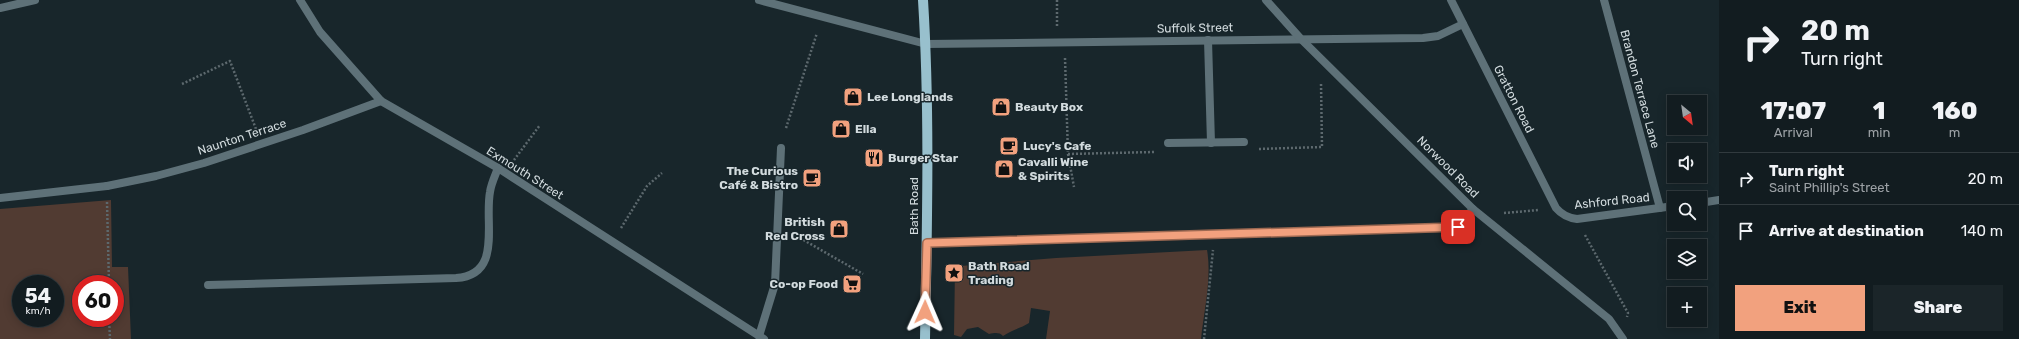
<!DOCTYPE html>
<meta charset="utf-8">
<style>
body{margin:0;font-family:Rubik,sans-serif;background:#1b2529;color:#f1f3f6;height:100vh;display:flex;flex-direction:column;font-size:15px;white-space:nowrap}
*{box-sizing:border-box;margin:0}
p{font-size:13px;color:#9ca1a5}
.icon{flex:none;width:22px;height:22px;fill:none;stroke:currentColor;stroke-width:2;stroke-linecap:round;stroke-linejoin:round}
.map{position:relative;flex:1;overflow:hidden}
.side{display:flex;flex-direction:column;background:#121c20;width:300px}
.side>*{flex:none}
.banner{background:#121c20;color:#f1f3f6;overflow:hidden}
.needle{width:26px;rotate:151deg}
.controls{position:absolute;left:1667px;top:95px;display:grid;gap:8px}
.controls a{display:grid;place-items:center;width:40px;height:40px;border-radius:0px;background:#121c20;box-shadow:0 2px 10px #0003,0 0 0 1px #313a3e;font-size:20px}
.speed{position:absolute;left:12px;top:275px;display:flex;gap:8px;font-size:20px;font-weight:700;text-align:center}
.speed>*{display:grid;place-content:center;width:52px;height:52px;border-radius:50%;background:#121c20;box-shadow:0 2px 10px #0003,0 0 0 1px #313a3e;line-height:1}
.speed small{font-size:10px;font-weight:400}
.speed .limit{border:6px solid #d22;background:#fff;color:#111}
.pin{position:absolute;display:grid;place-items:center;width:34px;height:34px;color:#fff;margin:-17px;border-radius:8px;box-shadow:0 2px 6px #0006}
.me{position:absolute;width:44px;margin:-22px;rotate:1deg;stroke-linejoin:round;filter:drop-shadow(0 0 3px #0008)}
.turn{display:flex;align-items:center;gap:14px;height:84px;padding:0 16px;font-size:18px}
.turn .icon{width:52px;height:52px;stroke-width:2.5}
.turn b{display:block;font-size:28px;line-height:34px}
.eta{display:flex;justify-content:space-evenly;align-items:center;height:68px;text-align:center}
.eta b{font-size:24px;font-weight:800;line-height:28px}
.action{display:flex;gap:8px;margin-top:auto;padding:8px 16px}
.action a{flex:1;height:46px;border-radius:0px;background:#f2a17e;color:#111;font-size:16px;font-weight:800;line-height:46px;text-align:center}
.action a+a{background:#1b2529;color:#f1f3f6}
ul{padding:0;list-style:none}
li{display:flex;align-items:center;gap:12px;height:52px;padding:0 16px;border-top:1px solid #313a3e}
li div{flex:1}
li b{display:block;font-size:15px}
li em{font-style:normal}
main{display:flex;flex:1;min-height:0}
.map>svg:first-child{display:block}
.green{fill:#513b32;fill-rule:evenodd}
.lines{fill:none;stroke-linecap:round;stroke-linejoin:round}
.path{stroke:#5d696e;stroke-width:2.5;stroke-dasharray:2 2;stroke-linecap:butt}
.service{stroke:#5e7178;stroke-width:8}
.minor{stroke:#5e7178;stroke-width:8}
.primary{stroke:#98c0cd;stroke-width:10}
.route-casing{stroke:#9d6952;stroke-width:10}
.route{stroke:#f2a17e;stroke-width:7}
.labels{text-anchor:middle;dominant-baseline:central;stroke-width:3;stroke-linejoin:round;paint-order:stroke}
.street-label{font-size:12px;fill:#d2dbde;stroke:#18262b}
.poi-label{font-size:12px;font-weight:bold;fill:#d2dbde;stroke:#18262b;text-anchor:start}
</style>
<main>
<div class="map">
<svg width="1719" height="339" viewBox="0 0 1719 339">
<rect width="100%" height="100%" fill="#18262b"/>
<g class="green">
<path d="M 111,200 L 112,267 L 128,267 L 131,339 L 0,339 L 0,209 ZM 21,284 L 55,284 L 55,318 L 21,318 ZM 81,284 L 115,284 L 115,318 L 81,318 Z"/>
<path d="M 1207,250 C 1212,278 1204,310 1201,339 L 1046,339 L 1050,311 L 1031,308 L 1029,323 C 1021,328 1012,330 1003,336 C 999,332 995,333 989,334 L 978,327 L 967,329 L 961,337 L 954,335 L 955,269 L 961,266 L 1056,258 Z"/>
</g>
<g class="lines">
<g class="path">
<path d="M 1057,0 L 1057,26"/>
<path d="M 1065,58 L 1068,154 L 1074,187"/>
<path d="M 182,84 L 230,61 L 256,129"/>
<path d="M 786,128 L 817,33"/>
<path d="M 1259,149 L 1322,147 L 1321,83"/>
<path d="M 1068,154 L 1154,152"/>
<path d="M 514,160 L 540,125"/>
<path d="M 107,202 L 109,284"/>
<path d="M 1504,213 L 1539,210"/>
<path d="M 621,228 L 647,186 L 662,173"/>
<path d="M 793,234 L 863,274"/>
<path d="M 1585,235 L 1628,313 L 1627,317"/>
<path d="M 109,318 L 110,339"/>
<path d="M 1204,339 L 1213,250"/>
</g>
<g class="service">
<path d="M 1604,0 L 1660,208"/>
<path d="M 1208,40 L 1211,143"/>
<path d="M 1168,143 L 1244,142"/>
<path d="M 0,198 L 107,186"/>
<path d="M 208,285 L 456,278 C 503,275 484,223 490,192 C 491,184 495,176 498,168"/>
</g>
<g class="minor">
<path d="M 300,0 L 320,32 L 381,101 L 498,168 L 764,339"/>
<path d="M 759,0 L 926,44 L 1423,38 L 1438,36 L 1463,24"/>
<path d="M 1266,0 L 1300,38 L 1473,209 L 1609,319 L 1623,339"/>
<path d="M 1451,0 L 1556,208 C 1562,215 1568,218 1577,219 L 1674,206"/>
<path d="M 0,8 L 35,0"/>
<path d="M 107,186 L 156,176 L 204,163 L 303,130 L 381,101"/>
<path d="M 1700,203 L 1719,200"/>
<path d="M 927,243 L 1458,227 L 1473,209"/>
<path d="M 759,336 L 775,284 L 781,148"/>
</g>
<path class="primary" d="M 923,0 C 930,113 927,226 925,339"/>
</g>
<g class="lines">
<defs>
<path id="route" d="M 925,312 L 927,243 L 1458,227"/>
</defs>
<use href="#route" class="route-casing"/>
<use href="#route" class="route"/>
</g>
<defs>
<symbol id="shop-square" viewBox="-11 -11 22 22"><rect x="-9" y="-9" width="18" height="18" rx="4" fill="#f2a17e" stroke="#18262b"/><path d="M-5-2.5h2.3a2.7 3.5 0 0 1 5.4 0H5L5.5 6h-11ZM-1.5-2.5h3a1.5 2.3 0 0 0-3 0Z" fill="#111"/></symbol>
<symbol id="cafe-square" viewBox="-11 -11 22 22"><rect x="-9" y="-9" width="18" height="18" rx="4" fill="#f2a17e" stroke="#18262b"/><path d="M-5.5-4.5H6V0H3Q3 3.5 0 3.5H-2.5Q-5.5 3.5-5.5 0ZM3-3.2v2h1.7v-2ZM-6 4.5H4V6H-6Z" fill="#111"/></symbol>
<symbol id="restaurant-square" viewBox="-11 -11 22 22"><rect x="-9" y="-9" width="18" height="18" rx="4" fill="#f2a17e" stroke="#18262b"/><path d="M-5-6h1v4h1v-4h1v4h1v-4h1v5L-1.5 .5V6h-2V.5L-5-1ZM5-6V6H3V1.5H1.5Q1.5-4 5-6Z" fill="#111"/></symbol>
<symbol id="sight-square" viewBox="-11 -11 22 22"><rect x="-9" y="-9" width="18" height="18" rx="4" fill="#f2a17e" stroke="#18262b"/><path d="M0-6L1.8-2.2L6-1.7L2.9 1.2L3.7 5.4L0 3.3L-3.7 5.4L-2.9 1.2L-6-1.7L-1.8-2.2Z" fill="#111"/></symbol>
<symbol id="supermarket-square" viewBox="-11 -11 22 22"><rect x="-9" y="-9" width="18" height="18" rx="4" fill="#f2a17e" stroke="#18262b"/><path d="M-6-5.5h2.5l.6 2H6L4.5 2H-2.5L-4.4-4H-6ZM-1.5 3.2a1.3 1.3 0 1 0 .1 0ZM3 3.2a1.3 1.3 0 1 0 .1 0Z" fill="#111"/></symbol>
</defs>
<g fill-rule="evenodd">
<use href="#shop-square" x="842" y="86" width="22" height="22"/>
<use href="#shop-square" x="990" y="96" width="22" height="22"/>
<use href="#shop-square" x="830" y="118" width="22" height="22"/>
<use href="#cafe-square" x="998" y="135" width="22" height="22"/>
<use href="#restaurant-square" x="863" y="147" width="22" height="22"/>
<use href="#shop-square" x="993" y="158" width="22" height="22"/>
<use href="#cafe-square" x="801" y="167" width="22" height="22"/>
<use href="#shop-square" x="828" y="218" width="22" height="22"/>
<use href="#sight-square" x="943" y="262" width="22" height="22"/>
<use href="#supermarket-square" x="841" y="273" width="22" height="22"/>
</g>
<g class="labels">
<g class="street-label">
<text transform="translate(1195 28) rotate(-1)">Suffolk Street</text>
<text transform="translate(1640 89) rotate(75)">Brandon Terrace Lane</text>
<text transform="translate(1514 99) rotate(63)">Gratton Road</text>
<text transform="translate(242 137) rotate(-18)">Naunton Terrace</text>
<text transform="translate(1448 167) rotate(45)">Norwood Road</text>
<text transform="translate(525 173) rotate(32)">Exmouth Street</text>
<text transform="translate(1612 201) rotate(-6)">Ashford Road</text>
<text transform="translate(914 206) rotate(-90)">Bath Road</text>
</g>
<g class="poi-label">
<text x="867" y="97">Lee Longlands</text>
<text x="1015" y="107">Beauty Box</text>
<text x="855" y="129">Ella</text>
<text x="1023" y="146">Lucy's Cafe</text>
<text x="888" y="158">Burger Star</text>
<text x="1018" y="162">Cavalli Wine<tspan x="1018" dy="14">&amp; Spirits</tspan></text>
<text x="798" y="171" text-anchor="end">The Curious<tspan x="798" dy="14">Café &amp; Bistro</tspan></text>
<text x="825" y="222" text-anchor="end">British<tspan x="825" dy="14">Red Cross</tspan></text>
<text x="968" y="266">Bath Road<tspan x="968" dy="14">Trading</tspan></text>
<text x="838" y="284" text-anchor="end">Co-op Food</text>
</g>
</g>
</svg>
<div class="controls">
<a><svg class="needle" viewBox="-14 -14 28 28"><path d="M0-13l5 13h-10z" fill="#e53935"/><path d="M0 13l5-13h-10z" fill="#9ca1a5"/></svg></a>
<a><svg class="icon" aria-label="sound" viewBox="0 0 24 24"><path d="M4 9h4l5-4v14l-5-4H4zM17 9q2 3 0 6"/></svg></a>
<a><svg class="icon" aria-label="search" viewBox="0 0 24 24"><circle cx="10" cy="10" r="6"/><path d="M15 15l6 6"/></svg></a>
<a><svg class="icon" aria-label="layers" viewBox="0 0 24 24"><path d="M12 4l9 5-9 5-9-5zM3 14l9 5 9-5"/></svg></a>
<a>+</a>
</div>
<div class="speed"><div>54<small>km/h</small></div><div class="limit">60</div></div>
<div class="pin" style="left:1458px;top:227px;background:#d93025"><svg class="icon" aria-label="arrive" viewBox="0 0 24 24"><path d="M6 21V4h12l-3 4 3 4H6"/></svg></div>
<svg class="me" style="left:925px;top:312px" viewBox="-20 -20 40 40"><path d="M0-17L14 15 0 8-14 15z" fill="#f2a17e" stroke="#fff" stroke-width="4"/></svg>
</div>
<section class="side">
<div class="banner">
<div class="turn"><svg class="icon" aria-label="right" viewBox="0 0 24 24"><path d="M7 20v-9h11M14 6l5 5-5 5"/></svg><div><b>20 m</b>Turn right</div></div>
</div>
<div class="eta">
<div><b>17:07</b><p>Arrival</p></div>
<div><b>1</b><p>min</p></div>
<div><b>160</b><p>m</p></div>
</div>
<ul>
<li><svg class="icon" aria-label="right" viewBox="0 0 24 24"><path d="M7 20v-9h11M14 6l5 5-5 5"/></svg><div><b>Turn right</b><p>Saint Phillip's Street</p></div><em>20 m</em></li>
<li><svg class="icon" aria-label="arrive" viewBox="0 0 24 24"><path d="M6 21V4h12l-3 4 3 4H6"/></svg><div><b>Arrive at destination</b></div><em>140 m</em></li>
</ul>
<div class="action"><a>Exit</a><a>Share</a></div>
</section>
</main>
